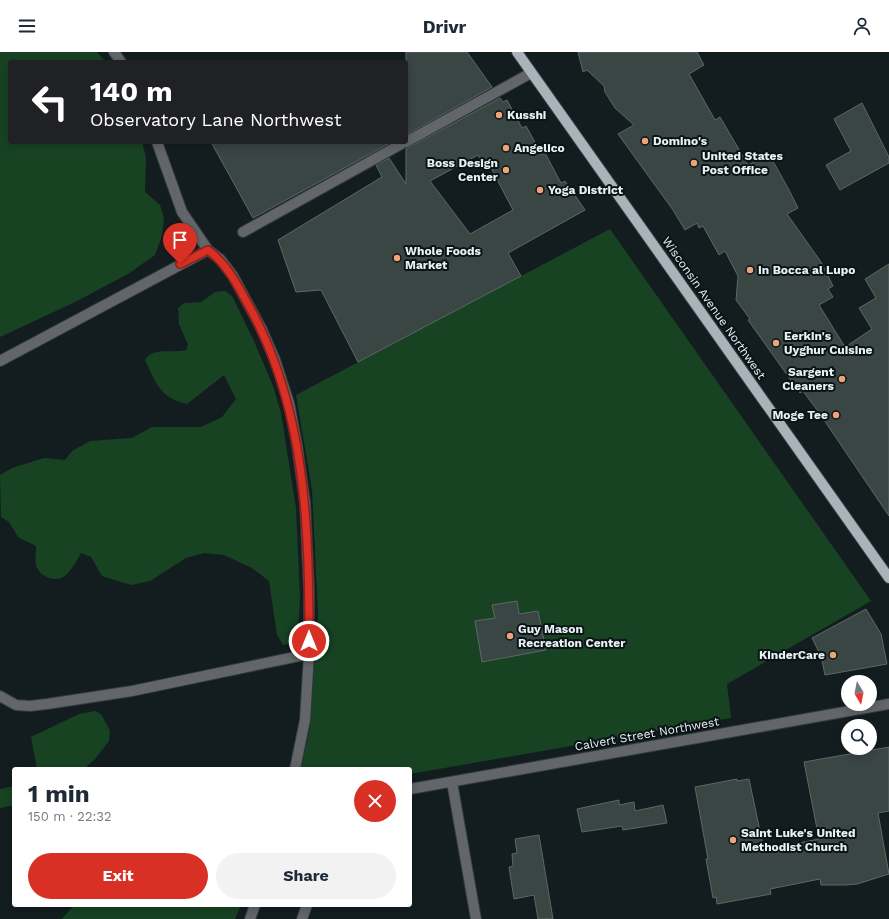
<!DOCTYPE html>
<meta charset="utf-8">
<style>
body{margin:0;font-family:"Work Sans",sans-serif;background:#f2f2f3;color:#1f2937;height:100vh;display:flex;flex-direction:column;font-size:15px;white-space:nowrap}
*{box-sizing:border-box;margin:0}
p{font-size:13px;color:#747a83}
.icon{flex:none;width:22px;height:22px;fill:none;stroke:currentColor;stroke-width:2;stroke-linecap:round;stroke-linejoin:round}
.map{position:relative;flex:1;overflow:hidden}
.details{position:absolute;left:12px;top:715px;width:400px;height:140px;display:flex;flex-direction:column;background:#fff;border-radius:4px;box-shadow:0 2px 10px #0003}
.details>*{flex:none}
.hud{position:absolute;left:8px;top:8px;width:400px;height:84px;border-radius:4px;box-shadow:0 2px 10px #0003;background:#202124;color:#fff;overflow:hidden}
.needle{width:26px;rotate:170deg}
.controls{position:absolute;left:841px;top:623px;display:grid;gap:8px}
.controls a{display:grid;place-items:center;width:36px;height:36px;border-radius:50%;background:#fff;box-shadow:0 2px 10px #0003;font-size:20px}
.pin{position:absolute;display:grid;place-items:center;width:34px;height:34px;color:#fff;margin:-41px -17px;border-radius:50% 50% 50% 0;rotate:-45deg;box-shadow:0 0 4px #0007}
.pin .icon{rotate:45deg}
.me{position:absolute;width:44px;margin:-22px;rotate:0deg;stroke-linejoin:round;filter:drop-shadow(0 0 3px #0008)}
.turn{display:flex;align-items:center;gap:14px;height:84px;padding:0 16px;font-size:18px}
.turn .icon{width:52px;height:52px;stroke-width:2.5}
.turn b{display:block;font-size:28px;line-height:34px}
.round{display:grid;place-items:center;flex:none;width:42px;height:42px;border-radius:21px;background:#f2f2f3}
.headline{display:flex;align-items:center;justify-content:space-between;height:68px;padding:0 16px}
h1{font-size:24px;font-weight:700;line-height:30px}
.cta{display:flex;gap:8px;margin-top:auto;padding:8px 16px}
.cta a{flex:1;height:46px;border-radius:24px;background:#d93025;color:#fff;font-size:16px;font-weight:700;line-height:46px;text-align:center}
.cta a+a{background:#f2f2f3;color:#1f2937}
header{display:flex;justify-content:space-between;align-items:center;height:52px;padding:0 16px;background:#fff;font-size:18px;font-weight:700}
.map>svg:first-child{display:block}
.green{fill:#174323}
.building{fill:#3a4644;stroke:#5c6866;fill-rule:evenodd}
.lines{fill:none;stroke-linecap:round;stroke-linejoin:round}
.minor-casing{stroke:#313b3e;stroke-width:12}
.major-casing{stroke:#313b3e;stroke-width:12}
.minor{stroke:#626569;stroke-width:10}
.major{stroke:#abb2b9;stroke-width:10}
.route-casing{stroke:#8d1f18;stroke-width:10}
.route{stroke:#d93025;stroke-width:7}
.poi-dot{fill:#f0a279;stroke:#0a1417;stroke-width:1.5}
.labels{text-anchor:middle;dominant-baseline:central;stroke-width:4;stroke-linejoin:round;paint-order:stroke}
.poi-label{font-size:12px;font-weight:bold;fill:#eaf1f3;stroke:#0a1417;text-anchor:start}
.street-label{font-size:12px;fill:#eaf1f3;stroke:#0a1417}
</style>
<header><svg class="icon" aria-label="menu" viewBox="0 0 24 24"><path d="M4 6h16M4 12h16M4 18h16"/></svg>Drivr<svg class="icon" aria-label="person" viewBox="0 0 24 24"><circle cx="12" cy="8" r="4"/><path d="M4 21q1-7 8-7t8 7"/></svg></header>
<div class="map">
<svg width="889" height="867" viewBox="0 0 889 867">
<rect width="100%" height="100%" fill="#131d20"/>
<g class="green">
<path d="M 0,0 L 97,0 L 106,10 L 10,10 L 10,90 L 142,90 L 146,105 L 145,140 L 160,153 L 164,166 L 162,184 L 155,203 L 128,222 L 75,250 L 0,285 Z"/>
<path d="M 610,177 L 871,549 L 727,632 L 731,666 L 410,722 L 410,717 L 301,717 L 310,675 L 318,561 L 312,438 L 296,343 Z"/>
<path d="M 225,239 L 232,244 L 253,287 L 273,334 L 281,361 L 296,456 L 300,545 L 298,584 L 290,592 L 283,593 L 277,583 L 269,529 L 252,516 L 224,503 L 204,501 L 186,506 L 150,529 L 131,533 L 102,524 L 91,505 L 81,501 C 77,508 73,516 67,522 C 58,532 40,526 36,513 C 35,508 36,500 36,494 L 18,485 L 9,470 L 1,465 L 0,423 L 12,416 L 44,406 L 65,408 L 72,399 L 90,389 L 132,386 L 152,375 L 201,375 L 222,365 L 236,347 L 224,323 L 187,352 C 160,346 156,331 145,308 C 153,294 173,302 186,298 L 188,293 L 179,272 L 178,256 L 184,251 L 201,250 L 215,240 Z"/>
<path d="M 95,659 L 101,662 L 110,679 L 109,689 L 95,707 L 84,717 L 37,717 L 31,685 L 79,662 Z"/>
<path d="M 14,734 L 14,753 L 0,756 L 0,737 Z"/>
<path d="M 74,853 L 241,853 L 235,867 L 62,867 Z"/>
</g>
<g class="building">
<path d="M 406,0 L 467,0 L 492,35 L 406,83 Z"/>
<path d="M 578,0 L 697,0 L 704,13 L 689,22 L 715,68 L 720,65 L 748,113 L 769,102 L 789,138 L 798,156 L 787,162 L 821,210 L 833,234 L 828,237 L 833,245 L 819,253 L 845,295 L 872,277 L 859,256 L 876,246 L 865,227 L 889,212 L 889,464 L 820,362 L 803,339 L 800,341 L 748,268 L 750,267 L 736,248 L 738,224 L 725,199 L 719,203 L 703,174 L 699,176 L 697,171 L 685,178 L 673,158 L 618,82 L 634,73 L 615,56 L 605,40 L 604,34 L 587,18 L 583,20 Z"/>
<path d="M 500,46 L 503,50 L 507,48 L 522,76 L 526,74 L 542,103 L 545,101 L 561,131 L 565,129 L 585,158 L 508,201 L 521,224 L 358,310 L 321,238 L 296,240 L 278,188 L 382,125 L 376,113 L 389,106 L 406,132 L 406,97 ZM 478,103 L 485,116 L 490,114 L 513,158 L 470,182 L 430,129 Z"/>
<path d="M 862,51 L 889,105 L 889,111 L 840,138 L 826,113 L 851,99 L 834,67 Z"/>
<path d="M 211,90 L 392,90 L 253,166 Z"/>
<path d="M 517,549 L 519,562 L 538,559 L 546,598 L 482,610 L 475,569 L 495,566 L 492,553 Z"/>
<path d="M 866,557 L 881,582 L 887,612 L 825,623 L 821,604 L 812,586 Z"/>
<path d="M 889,695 L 889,759 L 878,761 L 889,822 L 857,832 L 845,833 L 821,833 L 820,827 L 770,837 L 771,842 L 717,852 L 716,845 L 713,846 L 706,807 L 708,807 L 695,735 L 737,727 L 737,729 L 749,727 L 764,798 L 819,787 L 804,710 Z"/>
<path d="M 619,748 L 619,753 L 634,750 L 635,759 L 663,753 L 667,771 L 623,778 L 622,774 L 582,780 L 577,757 Z"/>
<path d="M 539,783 L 553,867 L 538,867 L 534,843 L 514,847 L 509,815 L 513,814 L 512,802 L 517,801 L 515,787 Z"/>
</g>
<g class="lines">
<defs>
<g id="minor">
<path d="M 114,0 L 121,10"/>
<path d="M 157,90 L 182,160 L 208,198 L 220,207 L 233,224 L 261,276 L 275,308 L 289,351 L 297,393 L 305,451 L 309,537 L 309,602 L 305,668 L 295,717"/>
<path d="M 406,90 L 531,21"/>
<path d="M 243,180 L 405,90"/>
<path d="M 0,309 L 208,198"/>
<path d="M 0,644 L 16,653 L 30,654 L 47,652 L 132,639 L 309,602"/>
<path d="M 452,730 L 476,867"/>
<path d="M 410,737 L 889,652"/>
<path d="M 250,867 L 255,853"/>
<path d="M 302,867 L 307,853"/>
</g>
<path id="major" d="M 517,0 L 889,526"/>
</defs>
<use href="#minor" class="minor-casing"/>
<use href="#major" class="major-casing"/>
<use href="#minor" class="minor"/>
<use href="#major" class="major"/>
</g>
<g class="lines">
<defs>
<path id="route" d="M 180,212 L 208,198 C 228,213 238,234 250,256 C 306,358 309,475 309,589"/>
</defs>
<use href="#route" class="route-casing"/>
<use href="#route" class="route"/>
</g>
<g class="poi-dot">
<circle cx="499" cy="63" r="4"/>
<circle cx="645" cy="89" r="4"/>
<circle cx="506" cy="96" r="4"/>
<circle cx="694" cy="111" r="4"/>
<circle cx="506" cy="118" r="4"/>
<circle cx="540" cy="138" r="4"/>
<circle cx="397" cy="206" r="4"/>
<circle cx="750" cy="218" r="4"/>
<circle cx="776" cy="291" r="4"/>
<circle cx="842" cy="327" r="4"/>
<circle cx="836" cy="363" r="4"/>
<circle cx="510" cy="584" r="4"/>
<circle cx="833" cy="603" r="4"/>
<circle cx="733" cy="788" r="4"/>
</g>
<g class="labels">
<g class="poi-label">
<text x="507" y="63">Kusshi</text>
<text x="653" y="89">Domino's</text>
<text x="514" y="96">Angelico</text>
<text x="702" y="104">United States<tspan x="702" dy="14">Post Office</tspan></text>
<text x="498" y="111" text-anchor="end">Boss Design<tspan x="498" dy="14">Center</tspan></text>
<text x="548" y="138">Yoga District</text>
<text x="405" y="199">Whole Foods<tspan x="405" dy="14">Market</tspan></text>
<text x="758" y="218">In Bocca al Lupo</text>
<text x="784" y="284">Eerkin's<tspan x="784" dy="14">Uyghur Cuisine</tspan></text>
<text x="834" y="320" text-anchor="end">Sargent<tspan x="834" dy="14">Cleaners</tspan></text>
<text x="828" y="363" text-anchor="end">Moge Tee</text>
<text x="518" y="577">Guy Mason<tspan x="518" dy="14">Recreation Center</tspan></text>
<text x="825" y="603" text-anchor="end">KinderCare</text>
<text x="741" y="781">Saint Luke's United<tspan x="741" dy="14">Methodist Church</tspan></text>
</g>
<g class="street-label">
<text transform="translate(714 256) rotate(55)">Wisconsin Avenue Northwest</text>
<text transform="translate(647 682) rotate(-10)">Calvert Street Northwest</text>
</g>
</g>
</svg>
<div class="controls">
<a><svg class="needle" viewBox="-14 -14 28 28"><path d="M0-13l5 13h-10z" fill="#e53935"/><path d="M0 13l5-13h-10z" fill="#747a83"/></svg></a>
<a><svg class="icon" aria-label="search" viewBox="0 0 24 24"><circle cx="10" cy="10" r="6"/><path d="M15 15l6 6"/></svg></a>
</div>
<div class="pin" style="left:180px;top:212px;background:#d93025"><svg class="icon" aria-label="arrive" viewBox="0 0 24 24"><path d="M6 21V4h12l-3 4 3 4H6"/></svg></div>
<svg class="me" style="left:309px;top:589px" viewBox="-20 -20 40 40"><circle r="17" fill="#d93025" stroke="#fff" stroke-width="3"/><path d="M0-11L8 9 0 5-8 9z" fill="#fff"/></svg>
<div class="hud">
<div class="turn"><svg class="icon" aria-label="left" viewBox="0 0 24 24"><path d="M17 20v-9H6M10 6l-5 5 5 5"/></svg><div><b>140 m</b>Observatory Lane Northwest</div></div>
</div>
<section class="details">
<div class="headline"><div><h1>1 min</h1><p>150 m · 22:32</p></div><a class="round" style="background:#d93025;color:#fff"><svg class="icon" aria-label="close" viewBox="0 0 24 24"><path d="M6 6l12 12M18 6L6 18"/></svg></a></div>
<div class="cta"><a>Exit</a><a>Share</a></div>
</section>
</div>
